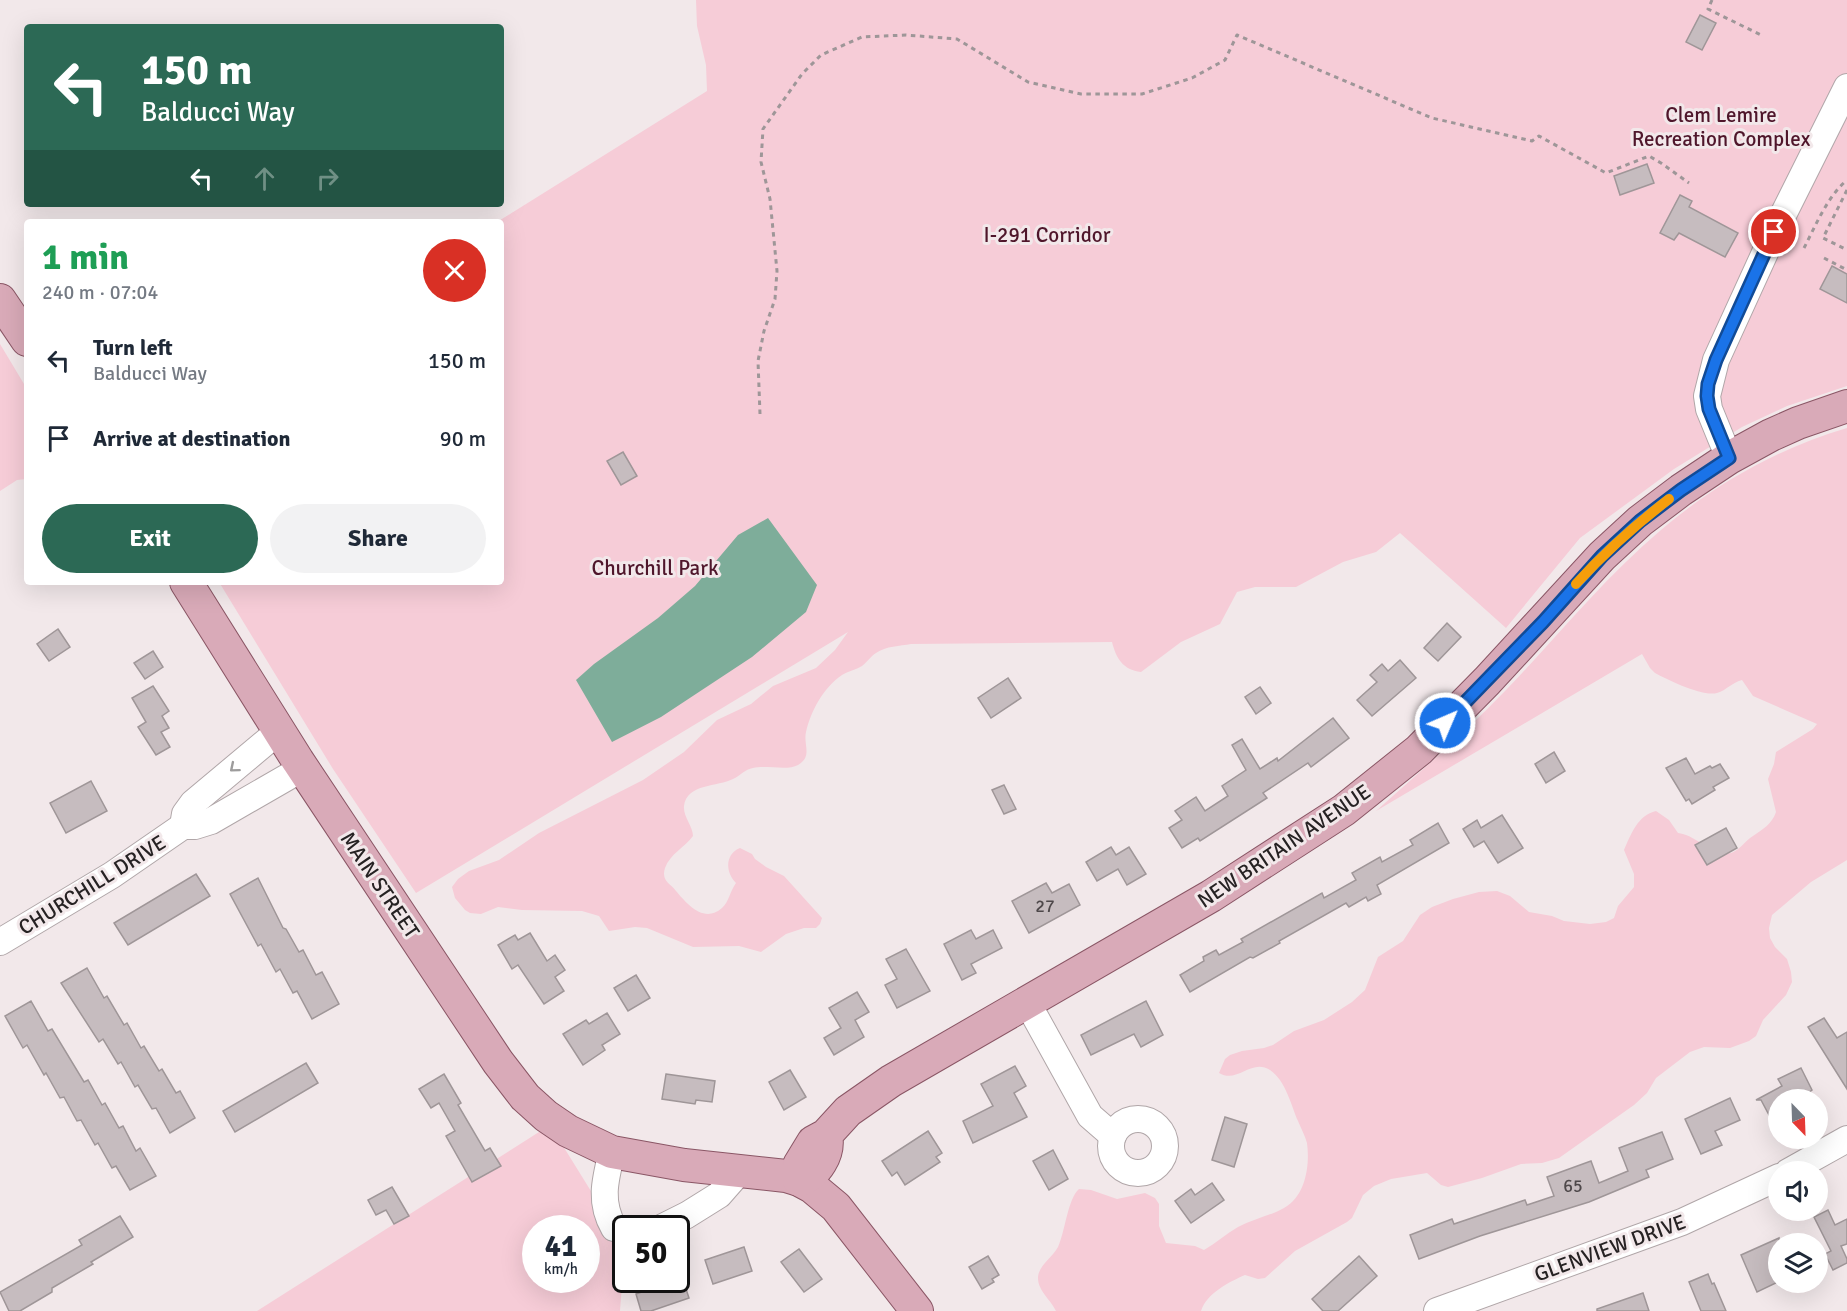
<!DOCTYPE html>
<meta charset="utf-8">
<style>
body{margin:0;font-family:Signika,sans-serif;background:#f2f2f3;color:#1f2937;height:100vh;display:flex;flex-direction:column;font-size:22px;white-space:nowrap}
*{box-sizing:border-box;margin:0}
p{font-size:20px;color:#747a83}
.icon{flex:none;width:33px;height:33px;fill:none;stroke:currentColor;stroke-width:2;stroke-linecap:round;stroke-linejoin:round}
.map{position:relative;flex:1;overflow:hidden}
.sheet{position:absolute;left:24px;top:219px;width:480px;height:366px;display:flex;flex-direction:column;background:#fff;border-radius:6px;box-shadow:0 6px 24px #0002}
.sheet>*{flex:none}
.banner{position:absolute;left:24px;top:24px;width:480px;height:183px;border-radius:6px;box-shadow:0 6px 24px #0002;background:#2c6955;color:#fff;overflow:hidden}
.needle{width:39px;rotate:157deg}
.controls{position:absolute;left:1768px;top:1089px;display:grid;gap:12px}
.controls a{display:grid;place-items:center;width:60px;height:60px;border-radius:50%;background:#fff;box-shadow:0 6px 24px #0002;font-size:30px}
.speed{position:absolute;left:522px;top:1215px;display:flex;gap:12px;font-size:30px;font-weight:700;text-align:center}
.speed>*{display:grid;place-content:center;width:78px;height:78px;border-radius:50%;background:#fff;box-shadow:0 6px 24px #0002;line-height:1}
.speed small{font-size:15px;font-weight:400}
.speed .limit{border:3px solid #111;border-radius:9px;background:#fff;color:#111}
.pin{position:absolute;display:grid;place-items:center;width:51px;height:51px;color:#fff;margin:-26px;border:3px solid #fff;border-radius:50%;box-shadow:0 2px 6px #0007}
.me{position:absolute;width:66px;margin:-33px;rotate:45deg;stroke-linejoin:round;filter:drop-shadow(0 0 4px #0008)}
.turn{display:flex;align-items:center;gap:21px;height:126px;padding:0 18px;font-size:27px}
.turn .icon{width:78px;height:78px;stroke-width:2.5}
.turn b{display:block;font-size:42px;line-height:51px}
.lanes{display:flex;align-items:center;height:57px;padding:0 18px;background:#0003;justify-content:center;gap:30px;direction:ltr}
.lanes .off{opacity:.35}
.round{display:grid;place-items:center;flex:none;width:63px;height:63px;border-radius:32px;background:#f2f2f3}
.overview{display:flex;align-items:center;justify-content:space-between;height:102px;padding:0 18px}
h1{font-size:36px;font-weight:800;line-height:45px;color:#1e9e55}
.action{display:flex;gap:12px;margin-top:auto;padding:12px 18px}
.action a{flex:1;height:69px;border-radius:36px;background:#2c6955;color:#fff;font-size:24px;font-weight:800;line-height:69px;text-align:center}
.action a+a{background:#f2f2f3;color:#1f2937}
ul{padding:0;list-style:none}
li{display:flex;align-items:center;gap:18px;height:78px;padding:0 18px}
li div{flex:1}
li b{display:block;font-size:22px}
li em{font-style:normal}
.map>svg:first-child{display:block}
.green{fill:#f6ccd7;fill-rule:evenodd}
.water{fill:#7ead9a}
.building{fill:#c6bcbf;stroke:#9f9698;stroke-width:1.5}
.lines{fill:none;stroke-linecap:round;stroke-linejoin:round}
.minor-casing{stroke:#b0a6a8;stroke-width:28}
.major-casing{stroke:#8a5665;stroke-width:34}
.path{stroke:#9e9698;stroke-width:3;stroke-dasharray:4.5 4.5;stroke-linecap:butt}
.minor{stroke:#fff;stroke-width:26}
.major{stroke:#d9aab8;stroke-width:32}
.oneway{stroke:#9d9c9c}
.route-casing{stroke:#114b97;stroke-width:15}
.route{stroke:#1a73e8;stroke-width:10}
.slow{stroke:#f59e0b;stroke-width:10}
.labels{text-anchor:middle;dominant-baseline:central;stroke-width:6;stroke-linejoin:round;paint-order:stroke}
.number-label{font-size:18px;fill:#4e484a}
.park-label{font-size:21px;fill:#4f162b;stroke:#f2e8ea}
.street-label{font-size:21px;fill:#262223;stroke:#f2e8ea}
</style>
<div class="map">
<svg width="1847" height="1311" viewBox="0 0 1847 1311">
<rect width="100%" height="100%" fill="#f2e8ea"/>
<g class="green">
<path d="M 696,0 L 1847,0 L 1847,386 L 1787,406 L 1742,427 L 1674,469 L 1580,538 L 1506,628 L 1400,533 L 1376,552 L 1343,562 L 1296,587 L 1255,587 L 1237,592 L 1220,624 L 1181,642 L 1141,672 C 1123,670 1116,658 1112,642 L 911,644 C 900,646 886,646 876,653 C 871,656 867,662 862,666 C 856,670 848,671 842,675 C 823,688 811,711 806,732 C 803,745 813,756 798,765 C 788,771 766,765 753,768 C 745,769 740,776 733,779 C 718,787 687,783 684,806 C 683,817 693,826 693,836 C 685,847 670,854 665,868 C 661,881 670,883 676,891 C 687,904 704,924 722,908 C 729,902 730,891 736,883 C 725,872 725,854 740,848 L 752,854 L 755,859 L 766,867 L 784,876 L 822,918 L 820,924 L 816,928 L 804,928 L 786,934 L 761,952 L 739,946 L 693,947 L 647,928 L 635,927 L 609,931 L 599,916 L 582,911 L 522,910 L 498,907 L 481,914 L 470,913 L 465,910 L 455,898 L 452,887 L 458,879 L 469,871 L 499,860 L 539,833 L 643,780 L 684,752 L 717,720 L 751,704 L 773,686 L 816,668 L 835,650 L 848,632 L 416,893 L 333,769 L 219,582 L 501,582 L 501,222 L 497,222 L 707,91 L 706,65 L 697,26 Z"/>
<path d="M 0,344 L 27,389 L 27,479 L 17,480 L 0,491 Z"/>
<path d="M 1847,428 L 1847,860 L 1811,882 L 1772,915 L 1769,928 L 1770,938 L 1775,947 L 1787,959 L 1791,972 L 1792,982 L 1786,995 L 1763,1020 L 1756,1036 L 1749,1041 L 1730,1048 L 1704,1047 L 1690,1052 L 1656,1078 L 1647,1093 L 1634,1105 L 1559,1158 L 1542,1163 L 1521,1164 L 1482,1178 L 1448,1187 L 1441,1185 L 1427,1173 L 1391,1179 L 1374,1186 L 1363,1195 L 1352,1218 L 1347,1222 L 1295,1251 L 1265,1278 L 1258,1279 L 1245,1275 C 1229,1282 1207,1293 1201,1311 L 1056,1311 C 1051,1300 1038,1291 1038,1278 C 1038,1266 1052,1258 1058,1247 C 1065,1232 1068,1198 1079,1189 L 1091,1190 L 1117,1199 L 1145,1193 L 1155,1198 L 1159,1204 L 1159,1226 L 1166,1243 L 1195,1246 L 1204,1250 C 1216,1243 1226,1234 1238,1227 C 1253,1219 1270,1216 1284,1208 C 1306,1196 1310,1165 1307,1143 C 1305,1136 1301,1128 1298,1121 C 1291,1105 1286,1081 1270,1070 C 1251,1058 1238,1084 1219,1073 L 1225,1059 L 1230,1055 L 1242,1051 L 1264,1048 L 1273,1045 L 1294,1031 L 1324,1020 L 1352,1002 L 1365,990 L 1378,957 L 1403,941 L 1420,915 L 1432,907 L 1453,899 L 1479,892 L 1497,891 L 1510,896 L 1529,912 L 1552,916 L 1564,921 L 1590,924 L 1606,922 L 1614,918 L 1618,906 L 1634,887 L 1634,874 L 1624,850 C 1631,834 1638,815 1656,811 L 1669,820 L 1678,833 C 1694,834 1715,857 1731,853 C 1739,851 1746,840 1753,836 C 1763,829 1772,824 1776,812 L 1768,779 L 1774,764 L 1776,752 L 1813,729 L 1817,724 L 1753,696 L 1742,680 C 1731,683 1727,690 1717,693 C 1703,697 1668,680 1655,673 L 1650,668 L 1642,654 L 1376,811 C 1420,772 1465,733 1506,690 C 1557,637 1604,578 1661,530 C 1715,484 1779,448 1847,428 Z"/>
<path d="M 550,1125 L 625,1246 L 620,1311 L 257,1311 ZM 536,1228 L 586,1228 L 586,1280 L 536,1280 Z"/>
</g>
<path class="water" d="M 768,518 L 817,585 L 806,612 L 752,657 L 661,717 L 612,742 L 576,680 L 594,664 L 658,618 L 695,586 L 738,535 Z"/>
<g class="building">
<path d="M 1700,15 L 1716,23 L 1702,50 L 1686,42 Z"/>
<path d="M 1647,164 L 1654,183 L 1620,195 L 1614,176 Z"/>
<path d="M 1680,195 L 1692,201 L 1689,207 L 1738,233 L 1725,257 L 1679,233 L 1674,240 L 1660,233 Z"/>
<path d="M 1832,266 L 1847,274 L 1847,303 L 1820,289 Z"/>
<path d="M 623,452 L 637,476 L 621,485 L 607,461 Z"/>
<path d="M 1447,623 L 1461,637 L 1438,661 L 1424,648 Z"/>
<path d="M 58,629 L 70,647 L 49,661 L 37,644 Z"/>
<path d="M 153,651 L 163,667 L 145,679 L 134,663 Z"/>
<path d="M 1400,660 L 1416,678 L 1372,716 L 1357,700 L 1377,682 L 1370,675 L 1382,664 L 1388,671 Z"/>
<path d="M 1008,678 L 1021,698 L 991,718 L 978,698 Z"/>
<path d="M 153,686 L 169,711 L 162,716 L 169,728 L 161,732 L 170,747 L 156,755 L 138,727 L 146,722 L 132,698 Z"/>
<path d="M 1260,687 L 1271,703 L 1256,714 L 1245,697 Z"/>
<path d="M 1333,718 L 1349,738 L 1311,767 L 1308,763 L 1263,793 L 1267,798 L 1200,841 L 1198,838 L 1182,848 L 1169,828 L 1182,820 L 1175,811 L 1196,797 L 1205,811 L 1228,796 L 1222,786 L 1246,770 L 1232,745 L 1242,739 L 1260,769 L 1277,758 L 1278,761 Z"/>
<path d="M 1554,752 L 1565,771 L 1546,783 L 1535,764 Z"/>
<path d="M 1686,758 L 1695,774 L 1710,766 L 1712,768 L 1720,764 L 1729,778 L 1713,787 L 1715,790 L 1692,804 L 1689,799 L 1686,801 L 1666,768 Z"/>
<path d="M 91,781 L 107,811 L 66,833 L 50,803 Z"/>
<path d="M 1004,785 L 1016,809 L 1004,814 L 992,790 Z"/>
<path d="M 1502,815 L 1523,848 L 1498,863 L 1484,841 L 1474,847 L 1463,829 L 1477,820 L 1481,828 Z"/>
<path d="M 1438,823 L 1449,843 L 1377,885 L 1381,894 L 1368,901 L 1366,897 L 1349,907 L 1346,903 L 1279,941 L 1280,943 L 1253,958 L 1250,957 L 1190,992 L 1180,975 L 1204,961 L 1203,957 L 1216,950 L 1219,955 L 1243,942 L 1241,939 L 1322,893 L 1324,898 L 1356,880 L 1352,873 L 1380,857 L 1382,862 L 1413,845 L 1410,840 Z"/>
<path d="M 1726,828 L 1737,848 L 1707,865 L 1695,845 Z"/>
<path d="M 1111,847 L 1116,855 L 1129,847 L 1146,874 L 1127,885 L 1118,869 L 1097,881 L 1086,862 Z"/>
<path d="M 196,874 L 210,896 L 128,945 L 114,923 Z"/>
<path d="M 258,878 L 283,928 L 286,929 L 299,952 L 303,950 L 316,975 L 322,972 L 339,1004 L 312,1019 L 297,991 L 293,993 L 280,969 L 276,972 L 261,944 L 258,946 L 230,894 Z"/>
<path d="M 1046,883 L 1052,893 L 1069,884 L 1080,905 L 1029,933 L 1012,901 Z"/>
<path d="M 971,930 L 976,939 L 993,930 L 1002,948 L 971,964 L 976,973 L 962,980 L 944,944 Z"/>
<path d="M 530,933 L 547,961 L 555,955 L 565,970 L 555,977 L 564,991 L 544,1004 L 518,965 L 512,969 L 498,945 L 515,935 L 518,940 Z"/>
<path d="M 906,949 L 930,991 L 897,1008 L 885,985 L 897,979 L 886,959 Z"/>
<path d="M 87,968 L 104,998 L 107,996 L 124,1025 L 127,1023 L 141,1048 L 144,1046 L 159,1071 L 162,1069 L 176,1093 L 180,1091 L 195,1118 L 170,1133 L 156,1108 L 152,1109 L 138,1085 L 135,1087 L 121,1062 L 118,1064 L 103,1039 L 99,1042 L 61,983 Z"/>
<path d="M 636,975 L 650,998 L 628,1011 L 614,988 Z"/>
<path d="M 857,992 L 869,1012 L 855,1020 L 864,1037 L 834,1055 L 824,1038 L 841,1028 L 829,1008 Z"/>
<path d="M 31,1001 L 48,1031 L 52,1029 L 84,1082 L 88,1080 L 102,1105 L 105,1103 L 119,1128 L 123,1126 L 136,1151 L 140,1148 L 156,1176 L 130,1190 L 116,1166 L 112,1168 L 98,1143 L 95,1145 L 81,1120 L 77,1121 L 64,1097 L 60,1098 L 46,1073 L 44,1075 L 27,1045 L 23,1048 L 5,1016 Z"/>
<path d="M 1146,1001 L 1163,1035 L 1141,1047 L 1134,1034 L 1091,1055 L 1081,1035 Z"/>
<path d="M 607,1013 L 620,1034 L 602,1045 L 605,1050 L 583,1065 L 563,1034 L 586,1020 L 589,1024 Z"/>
<path d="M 1824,1018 L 1837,1038 L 1847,1032 L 1847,1089 L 1808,1027 Z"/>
<path d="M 306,1063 L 318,1083 L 235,1132 L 223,1111 Z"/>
<path d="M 1015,1066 L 1026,1086 L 1014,1093 L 1027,1117 L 973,1143 L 963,1121 L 993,1106 L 981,1084 Z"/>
<path d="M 1801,1068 L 1812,1090 L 1799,1100 L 1779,1100 L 1779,1110 L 1769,1115 L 1761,1100 L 1756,1100 L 1782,1086 L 1778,1079 Z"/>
<path d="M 790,1070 L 806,1097 L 784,1110 L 769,1082 Z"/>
<path d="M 444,1074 L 461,1103 L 458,1105 L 485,1151 L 490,1148 L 501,1166 L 472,1182 L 446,1136 L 455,1131 L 439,1103 L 431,1108 L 419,1089 Z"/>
<path d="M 666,1074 L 715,1081 L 712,1102 L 696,1100 L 695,1104 L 662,1099 Z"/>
<path d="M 1730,1098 L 1740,1120 L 1715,1131 L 1722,1145 L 1701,1154 L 1685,1119 Z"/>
<path d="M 1225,1117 L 1247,1124 L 1234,1167 L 1212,1160 Z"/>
<path d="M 928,1131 L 942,1153 L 936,1157 L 940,1162 L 905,1185 L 897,1172 L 892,1176 L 882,1161 Z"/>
<path d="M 1662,1132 L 1673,1159 L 1646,1170 L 1649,1177 L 1589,1202 L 1480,1236 L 1419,1259 L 1410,1235 L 1452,1219 L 1454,1224 L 1525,1200 L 1527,1205 L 1554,1196 L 1547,1177 L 1591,1161 L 1599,1183 L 1628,1171 L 1619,1148 Z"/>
<path d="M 1053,1150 L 1068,1179 L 1049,1190 L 1033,1161 Z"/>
<path d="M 1212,1183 L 1224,1200 L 1191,1223 L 1175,1201 L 1191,1189 L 1195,1195 Z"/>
<path d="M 392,1187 L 409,1216 L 394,1224 L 386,1210 L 376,1215 L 368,1200 Z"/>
<path d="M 1828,1210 L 1835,1225 L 1847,1219 L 1847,1244 L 1841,1246 L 1847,1259 L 1847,1263 L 1833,1270 L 1825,1254 L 1831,1251 L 1814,1217 Z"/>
<path d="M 120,1216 L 133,1237 L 91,1262 L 93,1264 L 52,1288 L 52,1292 L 20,1311 L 9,1311 L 0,1292 L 82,1245 L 79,1240 Z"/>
<path d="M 1779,1238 L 1779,1264 L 1771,1268 L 1778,1282 L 1757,1292 L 1741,1255 Z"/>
<path d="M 744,1247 L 752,1271 L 713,1284 L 705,1260 Z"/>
<path d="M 799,1249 L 822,1279 L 804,1292 L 781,1262 Z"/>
<path d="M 988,1256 L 999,1275 L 992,1279 L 994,1282 L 982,1289 L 969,1267 Z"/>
<path d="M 1359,1256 L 1377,1276 L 1338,1311 L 1323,1311 L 1312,1299 Z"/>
<path d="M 1708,1274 L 1712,1284 L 1714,1283 L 1726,1311 L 1701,1311 L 1689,1282 Z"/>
<path d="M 659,1280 L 683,1280 L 689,1298 L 651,1311 L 641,1311 L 636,1294 L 661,1285 Z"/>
<path d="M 1643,1293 L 1649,1311 L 1597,1311 L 1597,1309 Z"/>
</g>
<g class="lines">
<defs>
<g id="minor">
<path d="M 1729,458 L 1709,409 L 1707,396 L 1716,360 L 1774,233 L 1847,87"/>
<path d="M 183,826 L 185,814 L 193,803 L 279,731"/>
<path d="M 0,942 L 112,875 L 183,826 L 195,826 L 211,821 L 303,768"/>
<path d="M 1027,1002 L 1090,1116 L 1113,1136"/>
<circle cx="1138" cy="1146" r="27"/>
<path d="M 612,1152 C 605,1180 599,1202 614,1228 L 626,1231"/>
<path d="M 1788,1172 L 1847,1139"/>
<path d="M 661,1228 L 687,1215 L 719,1195 L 740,1171"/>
<path d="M 1437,1311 L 1682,1222 L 1779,1177"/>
</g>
<g id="major">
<path d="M 0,300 L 27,340"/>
<path d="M 186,582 L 298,761 L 498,1062 L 525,1097 L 546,1116 L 568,1131 L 612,1152 L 684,1165 L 786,1176 L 799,1180 L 812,1187 L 836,1207 L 917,1311"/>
<path d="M 826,1135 C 830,1153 817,1175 799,1180 L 799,1165 L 813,1142 L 826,1135 L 848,1111 L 891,1081 L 1211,896 L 1344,810 L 1419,750 L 1487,681 L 1602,556 L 1640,521 L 1681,490 L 1729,458 L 1771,435 L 1798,423 L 1847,406"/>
</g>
</defs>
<use href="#minor" class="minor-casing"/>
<use href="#major" class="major-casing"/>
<g class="path">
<path d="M 1712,0 L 1708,9 L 1763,36"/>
<path d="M 1847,190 L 1823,238 L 1847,250"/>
<path d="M 1804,248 C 1816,225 1827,197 1847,180"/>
<path d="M 1824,258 L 1847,270"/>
<path d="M 760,414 L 758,361 L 764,331 L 775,299 L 777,271 L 770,199 L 761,162 L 763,129 L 802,74 L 821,55 L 862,37 L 906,35 L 957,39 L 1028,82 L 1081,94 L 1142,94 L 1192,78 L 1225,60 L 1237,35 L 1432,118 L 1532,141 L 1539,136 L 1606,173 L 1649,156 L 1661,163 L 1689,183"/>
</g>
<use href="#minor" class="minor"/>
<use href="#major" class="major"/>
</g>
<defs><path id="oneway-chevron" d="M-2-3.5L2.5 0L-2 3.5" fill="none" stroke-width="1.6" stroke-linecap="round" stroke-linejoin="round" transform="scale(1.5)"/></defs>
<use class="oneway" href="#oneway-chevron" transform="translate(234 768) rotate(140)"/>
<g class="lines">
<defs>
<path id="route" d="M 1445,723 L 1543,622 L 1602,556 L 1640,521 L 1681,490 L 1729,458 L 1709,409 L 1707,396 L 1708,384 L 1716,360 L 1774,232"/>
</defs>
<use href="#route" class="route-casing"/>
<use href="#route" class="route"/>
<path class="slow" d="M 1576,584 C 1605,552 1635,525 1669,499"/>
</g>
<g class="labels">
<g class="number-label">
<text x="1045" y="906">27</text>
<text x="1573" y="1186">65</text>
</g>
<g class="park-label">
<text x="1721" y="115">Clem Lemire<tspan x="1721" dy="24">Recreation Complex</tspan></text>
<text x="1047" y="235">I-291 Corridor</text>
<text x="655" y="568">Churchill Park</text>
</g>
<g class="street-label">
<text transform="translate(1284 846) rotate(-34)">NEW BRITAIN AVENUE</text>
<text transform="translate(92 885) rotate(-32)">CHURCHILL DRIVE</text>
<text transform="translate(380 885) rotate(56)">MAIN STREET</text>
<text transform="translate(1610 1248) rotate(-20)">GLENVIEW DRIVE</text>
</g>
</g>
</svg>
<div class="controls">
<a><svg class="needle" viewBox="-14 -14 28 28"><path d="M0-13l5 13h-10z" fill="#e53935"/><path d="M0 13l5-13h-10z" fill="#747a83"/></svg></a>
<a><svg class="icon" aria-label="sound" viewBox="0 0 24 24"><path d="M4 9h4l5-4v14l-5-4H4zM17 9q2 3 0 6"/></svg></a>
<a><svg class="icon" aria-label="layers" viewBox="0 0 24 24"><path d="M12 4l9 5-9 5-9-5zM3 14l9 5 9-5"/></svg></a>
</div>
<div class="speed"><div>41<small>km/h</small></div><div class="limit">50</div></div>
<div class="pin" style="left:1774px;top:232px;background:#d93025"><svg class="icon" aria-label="arrive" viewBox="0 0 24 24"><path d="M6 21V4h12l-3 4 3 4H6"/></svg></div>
<svg class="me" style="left:1445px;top:723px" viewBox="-20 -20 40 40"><circle r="17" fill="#1a73e8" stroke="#fff" stroke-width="3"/><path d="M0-11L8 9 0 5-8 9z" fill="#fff"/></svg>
<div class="banner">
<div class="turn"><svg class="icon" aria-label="left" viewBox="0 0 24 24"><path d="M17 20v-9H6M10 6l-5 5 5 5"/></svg><div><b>150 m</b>Balducci Way</div></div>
<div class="lanes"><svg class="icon" aria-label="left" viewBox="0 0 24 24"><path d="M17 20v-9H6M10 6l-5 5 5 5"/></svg><svg class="icon off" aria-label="ahead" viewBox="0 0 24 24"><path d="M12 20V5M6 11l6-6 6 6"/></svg><svg class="icon off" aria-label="right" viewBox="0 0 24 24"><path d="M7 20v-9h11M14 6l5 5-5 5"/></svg></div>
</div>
<section class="sheet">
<div class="overview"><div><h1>1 min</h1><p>240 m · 07:04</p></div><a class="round" style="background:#d93025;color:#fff"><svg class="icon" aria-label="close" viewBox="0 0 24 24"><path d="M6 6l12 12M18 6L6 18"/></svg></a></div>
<ul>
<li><svg class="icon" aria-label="left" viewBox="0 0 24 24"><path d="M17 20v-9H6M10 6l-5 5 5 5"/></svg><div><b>Turn left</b><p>Balducci Way</p></div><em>150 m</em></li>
<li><svg class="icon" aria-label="arrive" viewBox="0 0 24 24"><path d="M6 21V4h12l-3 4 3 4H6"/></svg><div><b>Arrive at destination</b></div><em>90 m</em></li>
</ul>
<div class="action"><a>Exit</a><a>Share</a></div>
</section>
</div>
